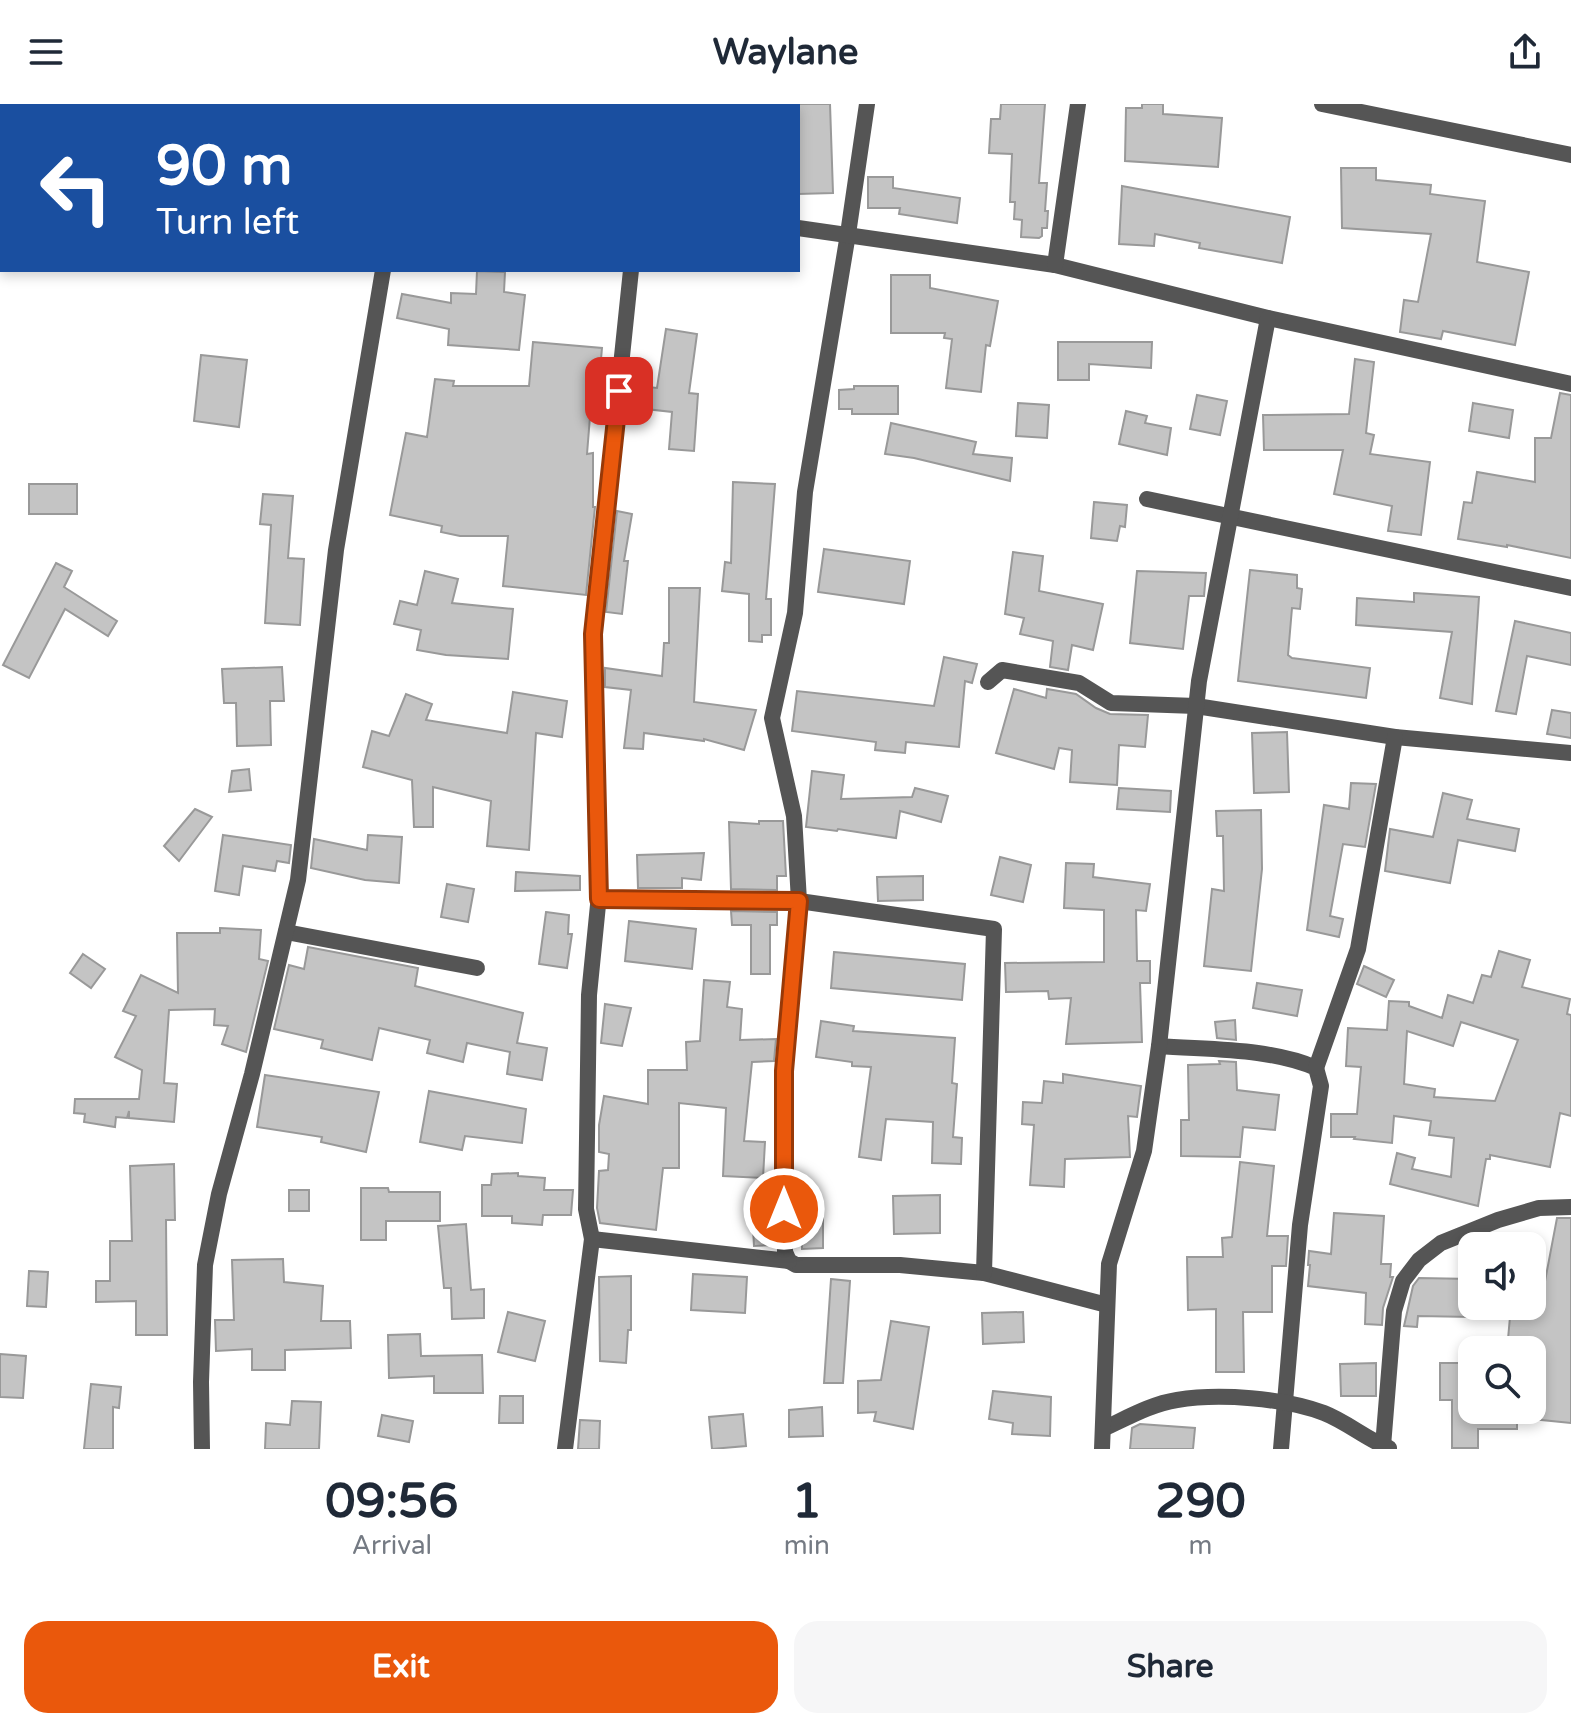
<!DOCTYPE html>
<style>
body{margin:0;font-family:"Varela Round",sans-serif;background:#f6f6f7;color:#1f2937;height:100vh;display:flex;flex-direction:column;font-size:30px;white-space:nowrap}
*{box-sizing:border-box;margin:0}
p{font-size:26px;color:#747a83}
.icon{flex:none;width:44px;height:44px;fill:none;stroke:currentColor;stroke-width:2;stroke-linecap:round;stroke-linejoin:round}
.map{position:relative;height:1345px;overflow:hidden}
.drawer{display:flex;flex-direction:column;background:#fff;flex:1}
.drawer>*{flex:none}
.top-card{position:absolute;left:0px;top:0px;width:800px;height:168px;box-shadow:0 4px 12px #0003;background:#1a4fa0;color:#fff;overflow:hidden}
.controls{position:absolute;left:1458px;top:1128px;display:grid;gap:16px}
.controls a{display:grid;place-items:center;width:88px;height:88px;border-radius:16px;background:#fff;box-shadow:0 4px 12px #0003;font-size:40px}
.pin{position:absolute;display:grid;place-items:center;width:68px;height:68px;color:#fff;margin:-34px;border-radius:16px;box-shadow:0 4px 12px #0006}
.me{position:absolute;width:88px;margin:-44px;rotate:0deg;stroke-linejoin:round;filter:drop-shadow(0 0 6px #0008)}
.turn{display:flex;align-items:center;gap:28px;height:168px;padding:0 24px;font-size:36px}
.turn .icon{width:104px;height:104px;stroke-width:2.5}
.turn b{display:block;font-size:56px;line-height:68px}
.eta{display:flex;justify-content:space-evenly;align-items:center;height:136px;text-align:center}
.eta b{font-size:48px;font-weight:700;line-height:56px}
.action{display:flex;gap:16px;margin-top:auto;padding:16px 24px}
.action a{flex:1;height:92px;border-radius:24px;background:#ea580c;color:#fff;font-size:32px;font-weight:700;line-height:92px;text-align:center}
.action a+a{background:#f6f6f7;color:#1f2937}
header{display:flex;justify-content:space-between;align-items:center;height:104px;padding:0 24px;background:#fff;font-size:36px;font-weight:700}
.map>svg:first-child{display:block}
.building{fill:#c4c4c4;stroke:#999;stroke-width:2;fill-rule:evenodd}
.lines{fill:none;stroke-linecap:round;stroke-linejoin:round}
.minor{stroke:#555;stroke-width:16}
.route-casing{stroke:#983908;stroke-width:20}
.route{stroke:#ea580c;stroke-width:14}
</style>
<header><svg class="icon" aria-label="menu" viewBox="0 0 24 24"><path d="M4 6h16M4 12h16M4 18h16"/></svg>Waylane<svg class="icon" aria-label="share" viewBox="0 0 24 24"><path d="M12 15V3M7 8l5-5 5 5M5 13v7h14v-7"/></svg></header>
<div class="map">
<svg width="1571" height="1345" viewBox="0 0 1571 1345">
<rect width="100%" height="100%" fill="#fff"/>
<g class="building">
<path d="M 798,0 L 830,0 L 833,89 L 798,90 Z"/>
<path d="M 1001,0 L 1045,0 L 1039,79 L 1047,79 L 1045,107 L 1048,107 L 1047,124 L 1042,124 L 1042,132 L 1039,134 L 1021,133 L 1022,116 L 1014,115 L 1015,98 L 1010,98 L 1012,50 L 989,49 L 991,15 L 1000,15 Z"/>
<path d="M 1142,0 L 1163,0 L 1163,10 L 1222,14 L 1218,63 L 1125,57 L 1126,4 L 1142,4 Z"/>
<path d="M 1341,64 L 1376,64 L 1376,76 L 1431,81 L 1430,90 L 1485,97 L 1477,158 L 1529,168 L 1515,241 L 1443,227 L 1441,235 L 1400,228 L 1404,196 L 1418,198 L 1431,130 L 1342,124 Z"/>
<path d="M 868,73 L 893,73 L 893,84 L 960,94 L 957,119 L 899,110 L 900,104 L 868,104 Z"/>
<path d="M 1122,82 L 1290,113 L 1282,159 L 1199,144 L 1200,139 L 1155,130 L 1154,142 L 1119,140 Z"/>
<path d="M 477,167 L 505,168 L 504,188 L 525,191 L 519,246 L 448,241 L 449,225 L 397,214 L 402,190 L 451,199 L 451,189 L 476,190 Z"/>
<path d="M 891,171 L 930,171 L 930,184 L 998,197 L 990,242 L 986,241 L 981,288 L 946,284 L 952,235 L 944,234 L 945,229 L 891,229 Z"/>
<path d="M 666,225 L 697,230 L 689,289 L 698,290 L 694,347 L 669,345 L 672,308 L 628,303 L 630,281 L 657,284 Z"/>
<path d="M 533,238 L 602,244 L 599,278 L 608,279 L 606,301 L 591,300 L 587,350 L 593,349 L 593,403 L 595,403 L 586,491 L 503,482 L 508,432 L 460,432 L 441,428 L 442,422 L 390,411 L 406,329 L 427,333 L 435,275 L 454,277 L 453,282 L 529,282 Z"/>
<path d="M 1058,238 L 1152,238 L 1151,264 L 1089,260 L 1089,276 L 1058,276 Z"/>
<path d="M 201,251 L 247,256 L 239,323 L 194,317 Z"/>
<path d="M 1355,255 L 1374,258 L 1366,329 L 1374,331 L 1370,350 L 1430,358 L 1421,431 L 1388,427 L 1392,402 L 1334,390 L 1343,346 L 1264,346 L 1263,311 L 1349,310 Z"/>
<path d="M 854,282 L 898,282 L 898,310 L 852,310 L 852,305 L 839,305 L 839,286 L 854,285 Z"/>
<path d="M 1560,289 L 1571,291 L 1571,454 L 1507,441 L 1507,443 L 1458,435 L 1464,398 L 1472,399 L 1477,368 L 1535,378 L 1535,334 L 1551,334 Z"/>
<path d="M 1197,291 L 1227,297 L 1220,331 L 1190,325 Z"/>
<path d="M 1018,299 L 1049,301 L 1047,334 L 1016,332 Z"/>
<path d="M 1473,299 L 1513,306 L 1509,334 L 1469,327 Z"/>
<path d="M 1126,307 L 1147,312 L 1145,319 L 1171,324 L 1167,351 L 1119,340 Z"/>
<path d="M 891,319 L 976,338 L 973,350 L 1012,354 L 1010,377 L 914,354 L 885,350 Z"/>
<path d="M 733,378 L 775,380 L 766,495 L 771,495 L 771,531 L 762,531 L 762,538 L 749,537 L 749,490 L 722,487 L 725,458 L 731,459 Z"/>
<rect x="29" y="380" width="48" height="30"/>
<path d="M 263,390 L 293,392 L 288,454 L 304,455 L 300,521 L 265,519 L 271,421 L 260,420 Z"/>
<path d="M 1094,398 L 1127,401 L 1125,423 L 1120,422 L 1117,437 L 1091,434 Z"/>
<path d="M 617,407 L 632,410 L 624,457 L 628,457 L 622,510 L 606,508 Z"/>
<path d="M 824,445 L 910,457 L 904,500 L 818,488 Z"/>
<path d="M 1013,448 L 1043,452 L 1039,487 L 1103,500 L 1093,546 L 1072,541 L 1068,566 L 1050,563 L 1053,537 L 1020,530 L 1024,514 L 1005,510 Z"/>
<path d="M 56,459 L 72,467 L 64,483 L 117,517 L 108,532 L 65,505 L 29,574 L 3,561 Z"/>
<path d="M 1250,466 L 1297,471 L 1297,484 L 1302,485 L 1300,505 L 1292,504 L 1288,551 L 1292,554 L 1370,564 L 1366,594 L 1238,577 Z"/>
<path d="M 425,467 L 458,475 L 452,499 L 513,505 L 508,555 L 446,551 L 417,546 L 421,526 L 394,520 L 400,497 L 417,501 Z"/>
<path d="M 1137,467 L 1206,469 L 1204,492 L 1189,492 L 1183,545 L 1130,539 Z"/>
<path d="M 669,484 L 700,484 L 694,598 L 756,606 L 744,646 L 704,635 L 704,637 L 644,629 L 643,645 L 624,644 L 631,586 L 605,583 L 605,564 L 662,572 L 664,539 L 669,539 Z"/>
<path d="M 1414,489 L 1479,493 L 1472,600 L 1440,594 L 1452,528 L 1356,521 L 1357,494 L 1414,498 Z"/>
<path d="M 1515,517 L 1571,529 L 1571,561 L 1527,552 L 1516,610 L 1496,607 Z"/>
<path d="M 944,553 L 977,560 L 972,579 L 965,577 L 959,643 L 906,638 L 905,649 L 875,646 L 876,638 L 792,627 L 797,587 L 934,602 Z"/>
<path d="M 282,563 L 284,597 L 270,597 L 271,641 L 237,642 L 236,599 L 224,599 L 222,565 Z"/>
<path d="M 1014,585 L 1046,594 L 1047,585 L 1065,588 L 1076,590 L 1096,604 L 1110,610 L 1148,611 L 1145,643 L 1119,641 L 1117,681 L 1070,678 L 1072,646 L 1059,644 L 1054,665 L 996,649 Z"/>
<path d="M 513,588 L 567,597 L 562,633 L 536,629 L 529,746 L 487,742 L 491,697 L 433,683 L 433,723 L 414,723 L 412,676 L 363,663 L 372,627 L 389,632 L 406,590 L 432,600 L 426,616 L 507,629 Z"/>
<path d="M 1552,606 L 1571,609 L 1571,634 L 1547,630 Z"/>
<path d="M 1287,628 L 1289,688 L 1254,689 L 1252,629 Z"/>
<path d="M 249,665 L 251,686 L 229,688 L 232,667 Z"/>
<path d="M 812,667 L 844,671 L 841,695 L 912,693 L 915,684 L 948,692 L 941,718 L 900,707 L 896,734 L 838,725 L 837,727 L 806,723 Z"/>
<path d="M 1351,679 L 1376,680 L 1365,743 L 1343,740 L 1330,812 L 1343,815 L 1339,833 L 1307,826 L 1324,701 L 1349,705 Z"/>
<path d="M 1119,684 L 1171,687 L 1170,708 L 1117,705 Z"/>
<path d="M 1443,689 L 1472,696 L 1467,715 L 1519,725 L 1515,747 L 1458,736 L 1450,779 L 1385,767 L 1390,725 L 1433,733 Z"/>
<path d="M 195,705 L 212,713 L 179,757 L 164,742 Z"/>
<path d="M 1261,706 L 1262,765 L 1251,867 L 1204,862 L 1212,785 L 1224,787 L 1223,732 L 1217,732 L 1216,707 Z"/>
<path d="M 759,717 L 783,717 L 786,772 L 777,772 L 777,786 L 731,785 L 729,718 L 759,720 Z"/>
<path d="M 223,731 L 291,741 L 289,759 L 277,757 L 275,767 L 243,762 L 239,791 L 215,787 Z"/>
<path d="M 368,731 L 402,733 L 399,779 L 365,776 L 311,764 L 314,735 L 367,746 Z"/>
<path d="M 704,749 L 701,776 L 682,774 L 682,784 L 638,784 L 637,751 Z"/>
<path d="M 1000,753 L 1031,761 L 1023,798 L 991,791 Z"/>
<path d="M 1066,759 L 1094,760 L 1093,773 L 1150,780 L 1146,807 L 1136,806 L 1137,857 L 1150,857 L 1150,879 L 1140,879 L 1142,938 L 1066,940 L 1071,894 L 1049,895 L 1048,887 L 1006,888 L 1005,859 L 1104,858 L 1104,806 L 1064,804 Z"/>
<path d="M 516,768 L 580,772 L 580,786 L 515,787 Z"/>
<path d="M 923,772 L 923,796 L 878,797 L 877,773 Z"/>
<path d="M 447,780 L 474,785 L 468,818 L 441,813 Z"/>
<path d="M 731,807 L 777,808 L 777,821 L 770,821 L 770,870 L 751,870 L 751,821 L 732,821 Z"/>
<path d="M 546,808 L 569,811 L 568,830 L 572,830 L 567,864 L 539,860 Z"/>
<path d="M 629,817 L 696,825 L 692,865 L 625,857 Z"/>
<path d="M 220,824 L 261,826 L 259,855 L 268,857 L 246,948 L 222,940 L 228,922 L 214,921 L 215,905 L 169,906 L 164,979 L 177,980 L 174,1018 L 129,1014 L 129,1007 L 127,1014 L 116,1013 L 115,1023 L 84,1018 L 85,1010 L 74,1009 L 75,995 L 139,995 L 142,966 L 115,953 L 136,912 L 123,907 L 141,871 L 178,889 L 177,829 L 220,829 Z"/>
<path d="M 308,843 L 418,864 L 415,882 L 523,909 L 517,939 L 547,944 L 542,976 L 507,970 L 510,948 L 467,939 L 463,958 L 427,949 L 430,936 L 379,924 L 372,956 L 321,944 L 323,936 L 274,925 L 289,861 L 304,865 Z"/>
<path d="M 1499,847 L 1530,856 L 1522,883 L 1570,895 L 1567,910 L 1571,911 L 1571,1012 L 1560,1009 L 1550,1063 L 1490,1051 L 1490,1055 L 1486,1055 L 1478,1102 L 1390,1080 L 1397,1049 L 1415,1054 L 1412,1065 L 1451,1073 L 1454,1034 L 1429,1031 L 1431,1017 L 1394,1012 L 1392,1039 L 1354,1035 L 1355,1033 L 1331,1033 L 1331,1010 L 1357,1010 L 1361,963 L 1346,962 L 1348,924 L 1387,926 L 1389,897 L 1409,898 L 1409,902 L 1442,914 L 1448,891 L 1473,899 L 1482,871 L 1491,873 ZM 1461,918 L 1518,936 L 1495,997 L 1434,993 L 1435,985 L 1404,980 L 1407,927 L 1453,942 Z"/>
<path d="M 834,848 L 965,860 L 962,896 L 831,884 Z"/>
<path d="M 83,850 L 105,865 L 91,884 L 70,869 Z"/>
<path d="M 1364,862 L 1394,876 L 1386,893 L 1357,880 Z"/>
<path d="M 704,876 L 730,878 L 727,903 L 742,905 L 740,936 L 776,935 L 774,957 L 752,958 L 744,1037 L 765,1038 L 763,1074 L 723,1072 L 726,1004 L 679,999 L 679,1064 L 663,1064 L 656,1126 L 600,1119 L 597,1104 L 599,1067 L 608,1066 L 609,1050 L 599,1048 L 599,1021 L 604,992 L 648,1000 L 648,966 L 687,966 L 686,938 L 700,937 Z"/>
<path d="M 1257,879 L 1302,886 L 1297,912 L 1253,904 Z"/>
<path d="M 605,900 L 631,904 L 622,942 L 601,939 Z"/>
<path d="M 1235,916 L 1236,936 L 1217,934 L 1215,918 Z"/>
<path d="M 821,917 L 854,922 L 853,927 L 955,934 L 952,979 L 957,980 L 953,1033 L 962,1034 L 961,1060 L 932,1059 L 933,1018 L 886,1015 L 881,1056 L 859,1053 L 871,963 L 852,962 L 852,958 L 816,953 Z"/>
<path d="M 1219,957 L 1236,958 L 1237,986 L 1279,991 L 1275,1026 L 1243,1023 L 1240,1053 L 1181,1052 L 1181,1016 L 1189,1016 L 1188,961 L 1220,960 Z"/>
<path d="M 1063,970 L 1141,982 L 1137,1013 L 1128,1012 L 1130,1053 L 1065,1055 L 1064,1083 L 1030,1081 L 1034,1021 L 1022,1020 L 1023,998 L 1042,999 L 1044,977 L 1063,979 Z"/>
<path d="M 265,971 L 379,988 L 366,1048 L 321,1038 L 322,1033 L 257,1023 Z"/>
<path d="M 429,987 L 526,1005 L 522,1039 L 465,1032 L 462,1046 L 420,1038 Z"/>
<path d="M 1240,1058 L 1274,1062 L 1267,1132 L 1288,1132 L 1286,1162 L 1272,1162 L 1272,1208 L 1243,1208 L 1244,1268 L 1216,1268 L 1216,1205 L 1188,1206 L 1187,1153 L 1223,1153 L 1222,1134 L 1232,1133 Z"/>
<path d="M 174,1060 L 175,1116 L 166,1116 L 167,1231 L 136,1231 L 136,1197 L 96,1198 L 96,1177 L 110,1177 L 110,1137 L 132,1137 L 130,1062 Z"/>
<path d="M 518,1069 L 518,1072 L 545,1074 L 544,1086 L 573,1086 L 571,1111 L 543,1111 L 542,1121 L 512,1119 L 512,1112 L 482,1112 L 482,1081 L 491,1081 L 492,1070 Z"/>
<path d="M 361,1084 L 388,1084 L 389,1088 L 440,1088 L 440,1117 L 386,1117 L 386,1136 L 361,1136 Z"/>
<rect x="289" y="1086" width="20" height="21"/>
<path d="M 940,1091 L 940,1129 L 894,1130 L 893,1092 Z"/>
<path d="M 774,1104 L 774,1141 L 754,1142 L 752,1106 Z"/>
<path d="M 1334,1109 L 1384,1112 L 1381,1160 L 1391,1160 L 1390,1173 L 1393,1173 L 1383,1204 L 1382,1221 L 1365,1220 L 1366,1189 L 1308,1182 L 1310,1161 L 1308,1161 L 1309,1147 L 1331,1150 Z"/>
<path d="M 796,1114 L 823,1114 L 823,1144 L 802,1145 L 802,1139 L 796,1140 Z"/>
<path d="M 1557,1114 L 1571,1114 L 1571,1319 L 1532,1315 L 1532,1246 L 1507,1246 L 1511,1202 L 1532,1202 L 1532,1192 L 1542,1193 Z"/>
<path d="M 466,1120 L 471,1186 L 484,1185 L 484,1214 L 452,1215 L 451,1184 L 444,1184 L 438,1122 Z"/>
<path d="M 283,1155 L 284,1178 L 323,1182 L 321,1217 L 350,1217 L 351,1244 L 285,1246 L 285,1266 L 252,1266 L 252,1245 L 216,1247 L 215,1216 L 234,1216 L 232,1156 Z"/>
<path d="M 29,1167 L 48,1168 L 46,1203 L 27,1202 Z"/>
<path d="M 693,1170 L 747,1173 L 745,1209 L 691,1206 Z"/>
<path d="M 631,1172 L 631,1226 L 628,1226 L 626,1259 L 600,1257 L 599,1173 Z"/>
<path d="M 1419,1174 L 1472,1175 L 1472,1213 L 1418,1212 L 1417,1223 L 1404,1222 L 1413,1182 Z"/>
<path d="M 831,1175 L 850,1177 L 843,1279 L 824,1279 Z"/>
<path d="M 508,1208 L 545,1217 L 535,1257 L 498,1248 Z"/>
<path d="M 1023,1208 L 1024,1238 L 983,1240 L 982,1209 Z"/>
<path d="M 891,1217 L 929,1223 L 913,1325 L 874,1317 L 876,1308 L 858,1309 L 858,1277 L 881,1276 Z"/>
<path d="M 420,1230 L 421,1252 L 482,1251 L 483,1289 L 434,1289 L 434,1272 L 389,1274 L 388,1231 Z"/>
<path d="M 0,1250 L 26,1252 L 23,1294 L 0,1293 Z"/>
<path d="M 1376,1259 L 1376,1292 L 1341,1292 L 1340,1260 Z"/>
<path d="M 1440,1259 L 1472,1259 L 1472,1306 L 1517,1306 L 1517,1325 L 1478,1325 L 1478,1344 L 1452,1344 L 1452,1296 L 1440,1296 Z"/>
<path d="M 91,1280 L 121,1283 L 119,1304 L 113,1303 L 113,1345 L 84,1345 Z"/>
<path d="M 993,1287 L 1051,1293 L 1050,1332 L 1012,1330 L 1013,1319 L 989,1315 Z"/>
<path d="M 500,1292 L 523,1292 L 523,1319 L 499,1319 Z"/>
<path d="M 292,1297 L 321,1298 L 319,1345 L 265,1345 L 266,1319 L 290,1321 Z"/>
<path d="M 822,1303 L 823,1332 L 789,1333 L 789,1306 Z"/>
<path d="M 743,1310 L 746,1342 L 712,1345 L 709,1313 Z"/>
<path d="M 382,1311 L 413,1317 L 409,1338 L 378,1332 Z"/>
<path d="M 580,1316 L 600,1317 L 599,1345 L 578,1345 Z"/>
<path d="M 1140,1320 L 1195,1324 L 1193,1345 L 1130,1345 L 1132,1324 Z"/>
</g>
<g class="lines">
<g class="minor">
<path d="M 867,0 L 848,130 L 805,388 L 795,509 L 772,614 L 794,712 L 799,797 L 784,967 L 785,1148 L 789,1157 L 796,1161 L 900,1161 L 984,1169 L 1107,1201"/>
<path d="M 1322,0 L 1571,51"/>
<path d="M 405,2 L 405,0"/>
<path d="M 0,14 L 2,14"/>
<path d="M 798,124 L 1055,161 L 1268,214 L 1571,280"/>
<path d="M 1055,161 L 1078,0"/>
<path d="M 1147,395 L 1571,484"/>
<path d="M 988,578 L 1002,566 L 1079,579 L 1111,599 L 1196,602 L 1395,633 L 1571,649"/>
<path d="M 599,795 L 799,797 L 994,825 L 984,1169"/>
<path d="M 286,828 L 477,864"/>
<path d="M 1159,942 C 1209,946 1271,944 1316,964 L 1321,982 L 1300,1121 L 1281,1345"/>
<path d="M 1316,964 L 1358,845 L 1395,633"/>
<path d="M 592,1135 L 789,1157"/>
<path d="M 1103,1325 C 1127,1314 1151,1300 1177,1296 C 1219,1289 1284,1294 1324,1309 C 1347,1318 1366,1335 1389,1344"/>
<path d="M 1383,1342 L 1394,1207 L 1403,1177 L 1419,1156 L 1441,1139 L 1498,1116 L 1539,1104 L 1571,1103"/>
<path d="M 202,1345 L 201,1278 L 205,1161 L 219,1090 L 252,970 L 298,776 L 336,446 L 383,166"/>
<path d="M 565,1345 L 592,1135 L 586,1105 L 589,891 L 599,791 L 593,530 L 631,166"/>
<path d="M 1102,1345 L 1109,1160 L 1144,1047 L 1159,942 L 1199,577 L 1268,214"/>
</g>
</g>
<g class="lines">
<defs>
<path id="route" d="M 619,287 L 593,530 L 599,795 L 799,797 L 784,967 L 784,1105"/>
</defs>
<use href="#route" class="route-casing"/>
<use href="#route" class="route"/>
</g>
</svg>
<div class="controls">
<a><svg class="icon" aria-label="sound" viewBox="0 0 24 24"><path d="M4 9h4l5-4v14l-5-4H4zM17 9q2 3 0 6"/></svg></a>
<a><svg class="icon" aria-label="search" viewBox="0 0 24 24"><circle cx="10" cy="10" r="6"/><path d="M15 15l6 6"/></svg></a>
</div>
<div class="pin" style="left:619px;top:287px;background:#d93025"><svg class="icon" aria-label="arrive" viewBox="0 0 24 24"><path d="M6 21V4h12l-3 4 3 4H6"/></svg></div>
<svg class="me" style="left:784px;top:1105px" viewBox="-20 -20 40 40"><circle r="17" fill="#ea580c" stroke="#fff" stroke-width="3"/><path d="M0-11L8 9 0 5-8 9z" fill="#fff"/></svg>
<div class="top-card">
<div class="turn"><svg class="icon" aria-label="left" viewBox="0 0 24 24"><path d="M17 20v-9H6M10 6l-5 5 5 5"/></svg><div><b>90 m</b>Turn left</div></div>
</div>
</div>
<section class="drawer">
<div class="eta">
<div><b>09:56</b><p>Arrival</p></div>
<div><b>1</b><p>min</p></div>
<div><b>290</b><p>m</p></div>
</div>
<div class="action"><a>Exit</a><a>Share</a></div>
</section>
